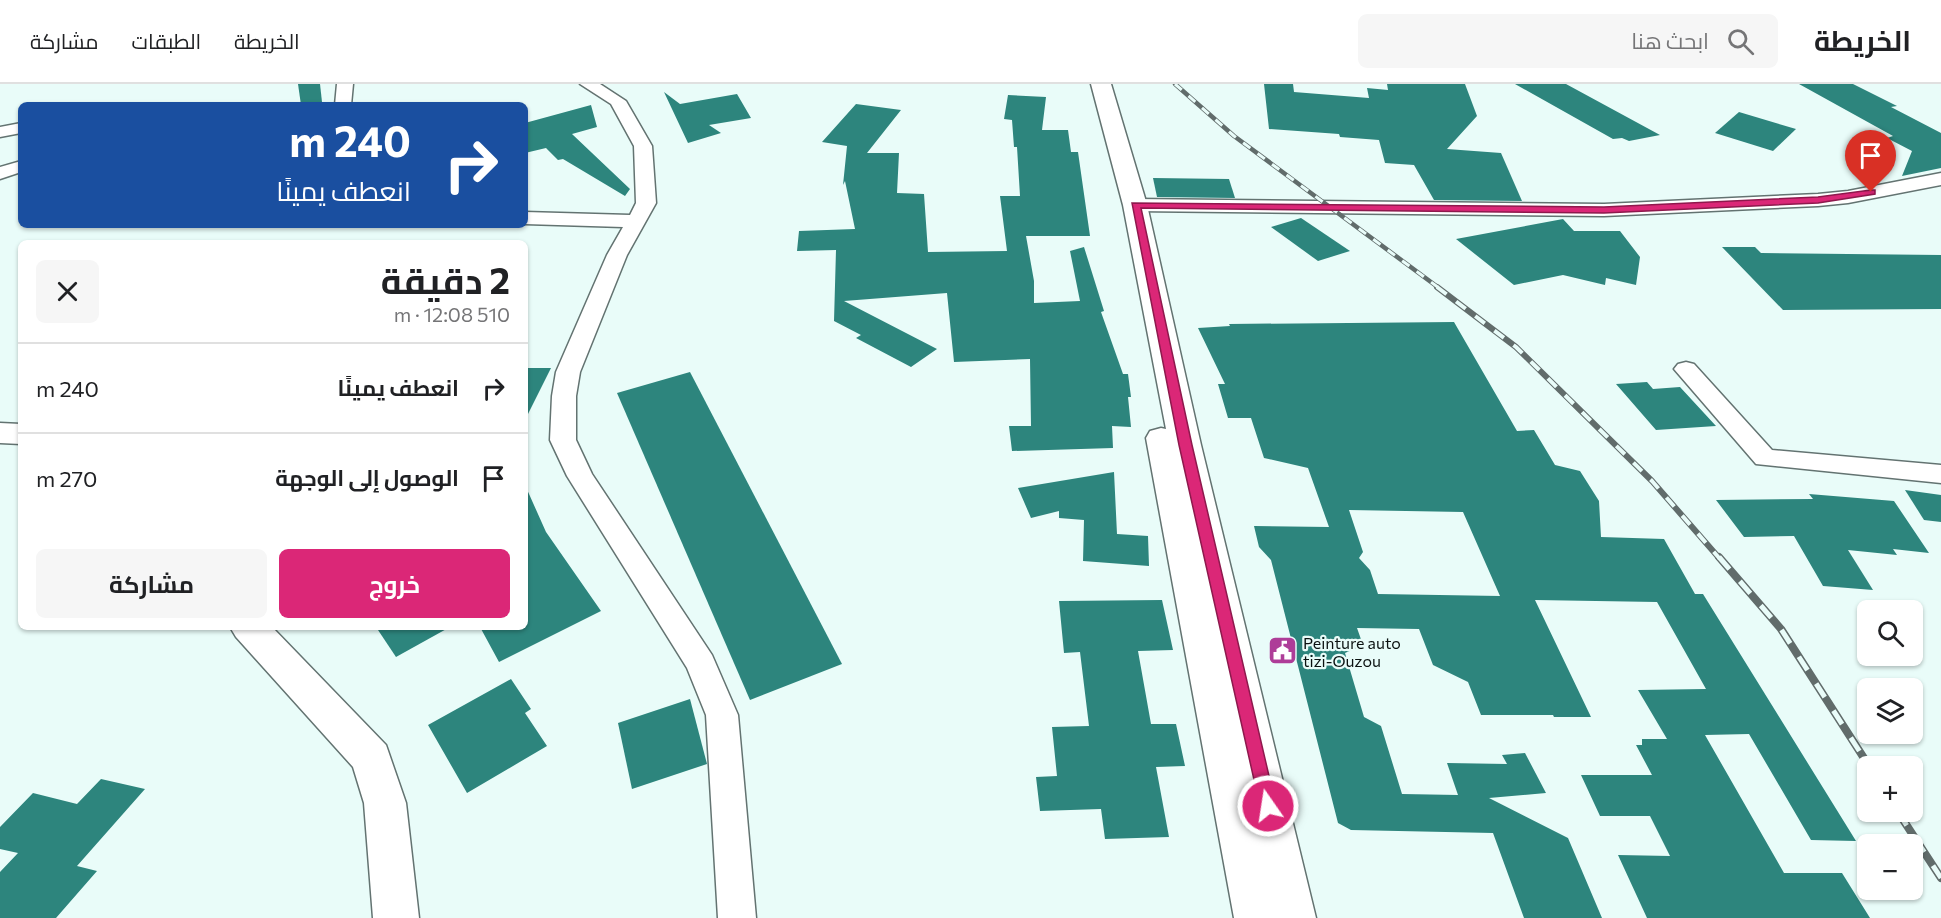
<!DOCTYPE html>
<html lang="ar">
<meta charset="utf-8">
<style>
body{margin:0;font-family:Commissioner,Cairo,sans-serif;background:#f6f6f6;color:#202124;direction:rtl;height:100vh;display:flex;flex-direction:column;font-size:22px;white-space:nowrap}
*{box-sizing:border-box;margin:0}
p{font-size:20px;color:#757577}
.icon{flex:none;width:33px;height:33px;fill:none;stroke:currentColor;stroke-width:2;stroke-linecap:round;stroke-linejoin:round}
.map{position:relative;flex:1;overflow:hidden;direction:ltr}
.details{position:absolute;left:18px;top:156px;width:510px;height:390px;display:flex;flex-direction:column;background:#fff;border-radius:9px;box-shadow:0 2px 4px #0004;direction:rtl}
.details>*{flex:none}
.hud{position:absolute;left:18px;top:18px;width:510px;height:126px;border-radius:9px;box-shadow:0 2px 4px #0004;direction:rtl;background:#1a4fa0;color:#fff;overflow:hidden}
.tools{position:absolute;left:1857px;top:516px;display:grid;gap:12px}
.tools a{display:grid;place-items:center;width:66px;height:66px;border-radius:9px;background:#fff;box-shadow:0 2px 4px #0004;font-size:30px}
.pin{position:absolute;display:grid;place-items:center;width:51px;height:51px;color:#fff;margin:-62px -26px;border-radius:50% 50% 50% 0;rotate:-45deg;box-shadow:0 0 6px #0007}
.pin .icon{rotate:45deg}
.me{position:absolute;width:66px;margin:-33px;rotate:347deg;stroke-linejoin:round;filter:drop-shadow(0 0 4px #0008)}
.turn{display:flex;align-items:center;gap:21px;height:126px;padding:0 18px;font-size:27px}
.turn .icon{width:78px;height:78px;stroke-width:2.5}
.turn b{display:block;font-size:42px;line-height:51px}
.round{display:grid;place-items:center;flex:none;width:63px;height:63px;border-radius:9px;background:#f6f6f6}
.summary{display:flex;align-items:center;justify-content:space-between;height:102px;padding:0 18px}
h1{font-size:36px;font-weight:700;line-height:45px}
.primary-button{display:flex;gap:12px;margin-top:auto;padding:12px 18px}
.primary-button a{flex:1;height:69px;border-radius:9px;background:#db2777;color:#fff;font-size:24px;font-weight:700;line-height:69px;text-align:center}
.primary-button a+a{background:#f6f6f6;color:#202124}
ul{padding:0;list-style:none}
li{display:flex;align-items:center;gap:18px;height:90px;padding:0 18px;border-top:2px solid #e0e0e0}
li div{flex:1}
li b{display:block;font-size:22px}
li em{font-style:normal}
header{display:flex;align-items:center;gap:36px;box-sizing:border-box;height:84px;padding:0 30px;background:#fff;border-bottom:2px solid #e0e0e0}
header strong{font-size:28px}
nav{display:flex;gap:33px;margin-inline-start:auto;font-size:21px}
.search{width:420px;height:54px;background:#f6f6f6;display:flex;align-items:center;gap:15px;box-sizing:border-box;padding:0 21px;border-radius:9px;color:#757577;font-size:22px}
.map>svg:first-child{display:block}
.building{fill:#2d857d;fill-rule:evenodd}
.lines{fill:none;stroke-linecap:round;stroke-linejoin:round}
.minor-casing{stroke:#637371;stroke-width:3}
.secondary-casing{stroke:#637371;stroke-width:3}
.trunk-casing{stroke:#637371;stroke-width:3}
.minor{fill:#fff;fill-rule:evenodd}
.secondary{fill:#fff;fill-rule:evenodd}
.trunk{fill:#fff;fill-rule:evenodd}
.rail-far2-casing{stroke:#616c6b;stroke-width:4.5}
.rail-far1-casing{stroke:#616c6b;stroke-width:6}
.rail-casing{stroke:#616c6b;stroke-width:8}
.rail-far2{stroke:#e9fcf9;stroke-width:3;stroke-dasharray:9;stroke-linecap:butt}
.rail-far1{stroke:#e9fcf9;stroke-width:4;stroke-dasharray:12;stroke-linecap:butt}
.rail{stroke:#e9fcf9;stroke-width:5;stroke-dasharray:16;stroke-linecap:butt}
.route{fill:#db2777;stroke:#8e194d;stroke-width:1.5}
.labels{text-anchor:middle;dominant-baseline:central;stroke-width:4.5;stroke-linejoin:round;paint-order:stroke}
.poi-label{font-size:16px;fill:#0b1211;stroke:#e9fcf9;text-anchor:start}
</style>
<header>
<strong>الخريطة</strong>
<div class="search"><svg class="icon" aria-label="search" viewBox="0 0 24 24"><circle cx="10" cy="10" r="6"/><path d="M15 15l6 6"/></svg>ابحث هنا</div>
<nav><a>الخريطة</a><a>الطبقات</a><a>مشاركة</a></nav>
</header>
<div class="map">
<svg width="1941" height="834" viewBox="0 0 1941 834">
<rect width="100%" height="100%" fill="#e9fcf9"/>
<g class="building">
<path d="M 298,0 L 320,0 L 322,18 L 301,21 Z"/>
<path d="M 1264,0 L 1293,0 L 1294,8 L 1369,14 L 1367,4 L 1388,6 L 1387,0 L 1465,0 L 1477,32 L 1447,65 L 1501,69 L 1522,117 L 1434,116 L 1414,81 L 1385,79 L 1379,56 L 1340,53 L 1339,50 L 1269,45 Z"/>
<path d="M 1515,0 L 1566,0 L 1660,51 L 1629,57 L 1622,54 L 1613,55 Z"/>
<path d="M 1799,0 L 1853,0 L 1897,22 L 1891,23 L 1941,49 L 1941,84 L 1902,92 L 1912,67 L 1887,54 L 1893,52 Z"/>
<path d="M 664,8 L 680,20 L 737,10 L 751,34 L 709,41 L 721,49 L 688,59 Z"/>
<path d="M 1008,11 L 1046,13 L 1042,46 L 1068,46 L 1071,68 L 1078,68 L 1090,152 L 1026,152 L 1034,197 L 1034,219 L 1080,217 L 1070,167 L 1084,163 L 1104,227 L 1101,228 L 1123,290 L 1128,290 L 1131,313 L 1128,313 L 1131,343 L 1112,342 L 1113,364 L 1012,367 L 1009,342 L 1031,342 L 1030,275 L 954,278 L 947,209 L 844,217 L 937,265 L 911,283 L 856,254 L 861,251 L 834,237 L 836,166 L 797,167 L 799,147 L 855,145 L 845,97 L 843,101 L 847,62 L 822,58 L 856,20 L 901,26 L 867,69 L 899,69 L 897,109 L 924,110 L 928,168 L 1007,167 L 1000,112 L 1020,112 L 1017,63 L 1014,63 L 1012,36 L 1004,35 Z"/>
<path d="M 591,21 L 597,43 L 572,50 L 630,105 L 625,112 L 563,75 L 558,76 L 546,64 L 525,69 L 525,39 Z"/>
<path d="M 1739,28 L 1796,45 L 1773,67 L 1715,49 Z"/>
<path d="M 1153,94 L 1229,95 L 1235,114 L 1157,113 Z"/>
<path d="M 1301,134 L 1350,167 L 1318,177 L 1271,143 Z"/>
<path d="M 1563,135 L 1574,147 L 1620,147 L 1640,173 L 1636,201 L 1606,194 L 1605,201 L 1563,191 L 1514,201 L 1456,155 Z"/>
<path d="M 1722,163 L 1755,163 L 1761,169 L 1941,171 L 1941,225 L 1783,226 Z"/>
<path d="M 1454,238 L 1517,347 L 1534,346 L 1555,381 L 1580,387 L 1599,417 L 1601,453 L 1664,455 L 1695,510 L 1703,510 L 1856,757 L 1811,756 L 1749,650 L 1705,651 L 1784,789 L 1842,789 L 1870,834 L 1647,834 L 1618,771 L 1670,772 L 1650,732 L 1600,732 L 1581,691 L 1652,691 L 1636,661 L 1642,661 L 1642,655 L 1667,655 L 1638,606 L 1706,605 L 1657,518 L 1535,516 L 1591,633 L 1554,633 L 1553,631 L 1481,631 L 1468,598 L 1433,581 L 1419,545 L 1357,544 L 1363,561 L 1345,569 L 1364,633 L 1381,642 L 1402,710 L 1458,711 L 1447,679 L 1507,680 L 1502,671 L 1525,669 L 1546,709 L 1489,714 L 1568,754 L 1602,834 L 1524,834 L 1493,749 L 1351,746 L 1338,739 L 1271,476 L 1259,463 L 1254,442 L 1329,443 L 1308,384 L 1264,374 L 1251,334 L 1228,334 L 1218,300 L 1225,300 L 1198,244 L 1230,242 L 1229,240 ZM 1349,426 L 1463,428 L 1500,512 L 1378,510 L 1370,486 L 1359,474 L 1363,468 Z"/>
<path d="M 525,284 L 551,284 L 525,336 Z"/>
<path d="M 690,288 L 842,580 L 750,616 L 617,309 Z"/>
<path d="M 1647,298 L 1653,305 L 1680,303 L 1716,342 L 1656,346 L 1616,300 Z"/>
<path d="M 1114,388 L 1117,450 L 1148,452 L 1149,482 L 1083,477 L 1084,436 L 1059,434 L 1059,427 L 1031,434 L 1018,404 Z"/>
<path d="M 525,401 L 546,448 L 601,527 L 499,578 L 480,543 L 525,543 Z"/>
<path d="M 1905,406 L 1941,411 L 1941,438 L 1924,436 Z"/>
<path d="M 1809,410 L 1894,417 L 1929,469 L 1893,465 L 1897,471 L 1848,466 L 1873,506 L 1823,502 L 1794,452 L 1744,453 L 1716,416 L 1813,415 Z"/>
<path d="M 1162,516 L 1173,566 L 1138,567 L 1151,640 L 1176,640 L 1185,682 L 1156,683 L 1169,753 L 1105,755 L 1101,725 L 1040,727 L 1036,693 L 1057,692 L 1052,643 L 1089,642 L 1080,568 L 1064,569 L 1059,517 Z"/>
<path d="M 376,543 L 450,543 L 396,573 Z"/>
<path d="M 511,595 L 531,625 L 525,629 L 547,662 L 467,709 L 428,641 Z"/>
<path d="M 690,615 L 707,680 L 632,705 L 618,639 Z"/>
<path d="M 101,695 L 145,705 L 77,782 L 97,787 L 56,834 L 0,834 L 0,788 L 18,769 L 0,765 L 0,743 L 33,709 L 77,720 Z"/>
</g>
<g class="lines">
<defs>
<g id="minor">
<path d="M 337,0 L 353,0 L 351,21 L 335,21 Z"/>
<path d="M 580,0 L 600,0 L 626,17 L 652,62 L 656,119 L 627,171 L 580,288 L 576,312 L 576,356 L 592,390 L 712,571 L 738,631 L 756,834 L 718,834 L 706,631 L 687,584 L 567,392 L 550,356 L 552,312 L 556,288 L 607,171 L 623,143 L 525,140 L 525,128 L 630,131 L 636,119 L 634,62 L 611,20 Z"/>
<path d="M 21,39 L 21,49 L 0,53 L 0,43 Z"/>
<path d="M 21,77 L 21,88 L 0,95 L 0,83 Z"/>
<path d="M 1941,89 L 1941,101 L 1848,119 L 1818,122 L 1604,132 L 1135,127 L 1128,125 L 1125,121 L 1128,117 L 1135,115 L 1604,120 L 1818,110 L 1848,107 Z"/>
<path d="M 1686,278 L 1694,280 L 1772,366 L 1941,381 L 1941,399 L 1756,380 L 1674,285 L 1678,280 Z"/>
</g>
<g id="secondary">
<path d="M 0,339 L 21,340 L 21,360 L 0,359 Z"/>
<path d="M 230,543 L 272,543 L 386,661 L 406,719 L 419,834 L 373,834 L 364,719 L 353,683 L 236,553 Z"/>
</g>
<path id="trunk" d="M 1091,0 L 1111,0 L 1147,121 L 1201,361 L 1316,834 L 1234,834 L 1146,354 L 1150,347 L 1161,344 L 1166,345 L 1123,121 Z"/>
</defs>
<use href="#minor" class="minor-casing"/>
<use href="#secondary" class="secondary-casing"/>
<use href="#trunk" class="trunk-casing"/>
<use href="#minor" class="minor"/>
<use href="#secondary" class="secondary"/>
<use href="#trunk" class="trunk"/>
<defs>
<path id="rail-far2" d="M 1175,0 L 1234,52 L 1439,204"/>
<path id="rail-far1" d="M 1437,203 L 1516,263 L 1652,397 L 1720,475"/>
<g id="rail">
<path d="M 1719,473 L 1781,545 L 1869,682"/>
<path d="M 1898,728 L 1941,794"/>
</g>
</defs>
<use href="#rail-far2" class="rail-far2-casing"/>
<use href="#rail-far1" class="rail-far1-casing"/>
<use href="#rail" class="rail-casing"/>
<use href="#rail-far2" class="rail-far2"/>
<use href="#rail-far1" class="rail-far1"/>
<use href="#rail" class="rail"/>
</g>
<path class="route" d="M 1871,106 L 1875,106 L 1875,110 L 1818,119 L 1604,129 L 1141,124 L 1192,361 L 1276,722 L 1274,727 L 1268,729 L 1261,727 L 1179,361 L 1132,119 L 1604,123 L 1818,113 Z"/>
<defs>
<symbol id="civic-square" viewBox="-11 -11 22 22"><rect x="-9" y="-9" width="18" height="18" rx="4" fill="#ae3d98" stroke="#e9fcf9"/><path d="M-.6-6.5H3V-4.5H.6V-3L4-1V1h2V6H-6V1h2V-1L-.6-3ZM-1.2 2.5V6h2.4V2.5Z" fill="#fff"/></symbol>
</defs>
<g fill-rule="evenodd">
<use href="#civic-square" x="1266" y="550" width="33" height="33"/>
</g>
<g class="labels">
<g class="poi-label">
<text x="1303" y="558">Peinture auto<tspan x="1303" dy="18">tizi-Ouzou</tspan></text>
</g>
</g>
</svg>
<div class="tools">
<a><svg class="icon" aria-label="search" viewBox="0 0 24 24"><circle cx="10" cy="10" r="6"/><path d="M15 15l6 6"/></svg></a>
<a><svg class="icon" aria-label="layers" viewBox="0 0 24 24"><path d="M12 4l9 5-9 5-9-5zM3 14l9 5 9-5"/></svg></a>
<a>+</a>
<a>−</a>
</div>
<div class="pin" style="left:1871px;top:108px;background:#d93025"><svg class="icon" aria-label="arrive" viewBox="0 0 24 24"><path d="M6 21V4h12l-3 4 3 4H6"/></svg></div>
<svg class="me" style="left:1268px;top:722px" viewBox="-20 -20 40 40"><circle r="17" fill="#db2777" stroke="#fff" stroke-width="3"/><path d="M0-11L8 9 0 5-8 9z" fill="#fff"/></svg>
<div class="hud">
<div class="turn"><svg class="icon" aria-label="right" viewBox="0 0 24 24"><path d="M7 20v-9h11M14 6l5 5-5 5"/></svg><div><b>240 m</b>انعطف يمينًا</div></div>
</div>
<section class="details">
<div class="summary"><div><h1>2 دقيقة</h1><p>510 m · 12:08</p></div><a class="round"><svg class="icon" aria-label="close" viewBox="0 0 24 24"><path d="M6 6l12 12M18 6L6 18"/></svg></a></div>
<ul>
<li><svg class="icon" aria-label="right" viewBox="0 0 24 24"><path d="M7 20v-9h11M14 6l5 5-5 5"/></svg><div><b>انعطف يمينًا</b></div><em>240 m</em></li>
<li><svg class="icon" aria-label="arrive" viewBox="0 0 24 24"><path d="M6 21V4h12l-3 4 3 4H6"/></svg><div><b>الوصول إلى الوجهة</b></div><em>270 m</em></li>
</ul>
<div class="primary-button"><a>خروج</a><a>مشاركة</a></div>
</section>
</div>
